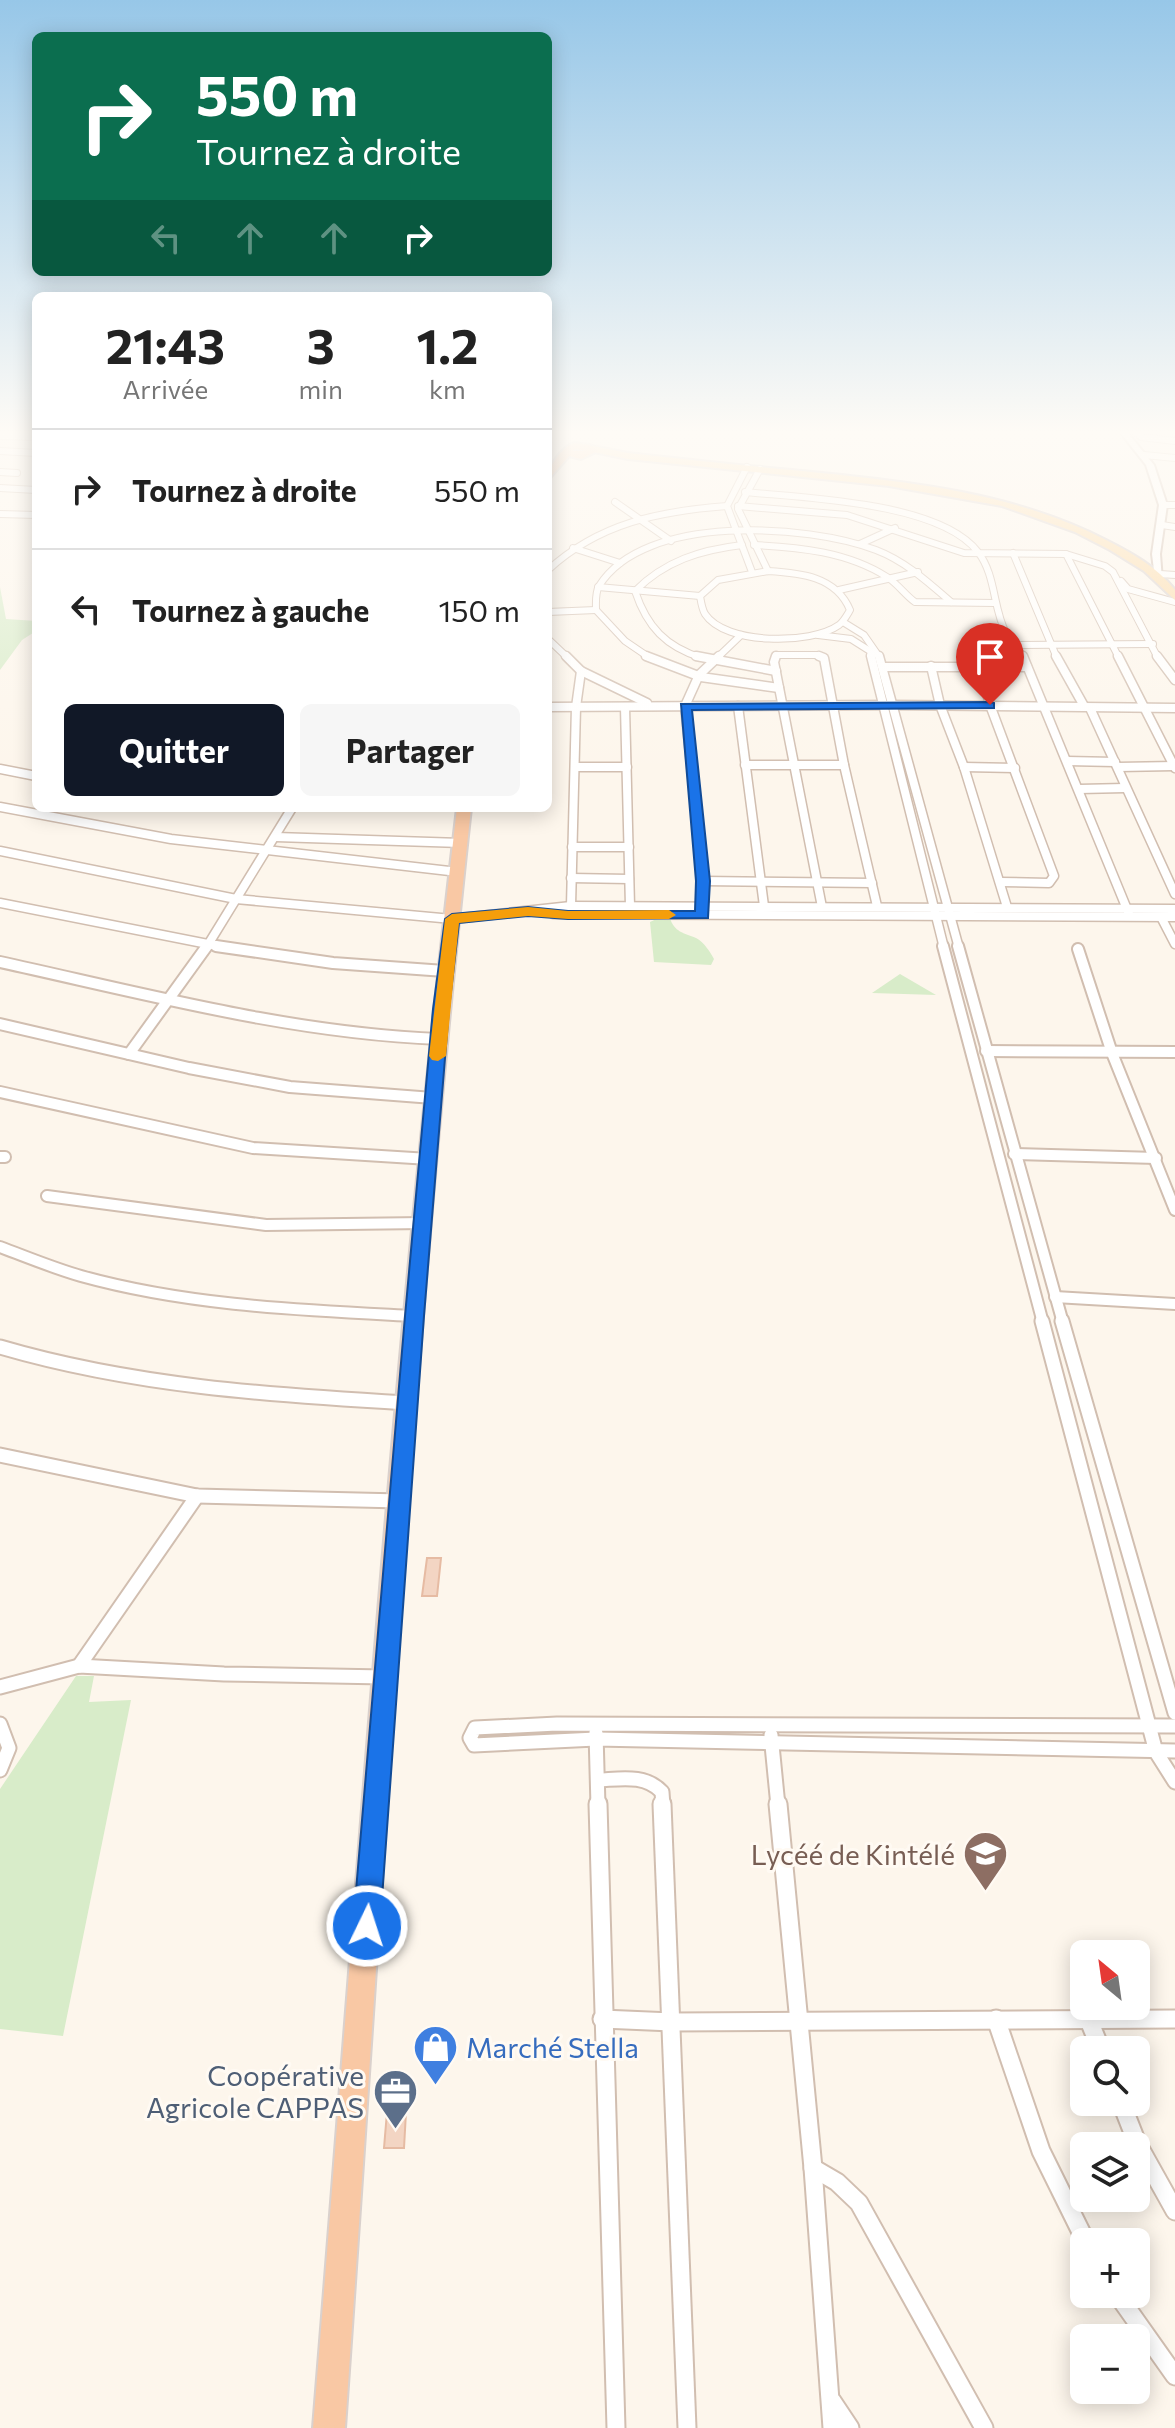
<!DOCTYPE html>
<html lang="fr">
<meta charset="utf-8">
<style>
body{margin:0;font-family:Commissioner,sans-serif;background:#f6f6f6;color:#222;height:100vh;display:flex;flex-direction:column;font-size:30px;white-space:nowrap}
*{box-sizing:border-box;margin:0}
p{font-size:26px;color:#767676}
.icon{flex:none;width:44px;height:44px;fill:none;stroke:currentColor;stroke-width:2;stroke-linecap:round;stroke-linejoin:round}
.map{position:relative;flex:1;overflow:hidden}
.side{position:absolute;left:32px;top:292px;width:520px;height:520px;display:flex;flex-direction:column;background:#fff;border-radius:12px;box-shadow:0 4px 20px #0003}
.side>*{flex:none}
.hud{position:absolute;left:32px;top:32px;width:520px;height:244px;border-radius:12px;box-shadow:0 4px 20px #0003;background:#0b6e4f;color:#fff;overflow:hidden}
.needle{width:52px;rotate:331deg}
.fabs{position:absolute;left:1070px;top:1940px;display:grid;gap:16px}
.fabs a{display:grid;place-items:center;width:80px;height:80px;border-radius:12px;background:#fff;box-shadow:0 4px 20px #0003;font-size:40px}
.pin{position:absolute;display:grid;place-items:center;width:68px;height:68px;color:#fff;margin:-82px -34px;border-radius:50% 50% 50% 0;rotate:-45deg;box-shadow:0 0 8px #0007}
.pin .icon{rotate:45deg}
.me{position:absolute;width:88px;margin:-44px;rotate:4deg;stroke-linejoin:round;filter:drop-shadow(0 0 6px #0008)}
.turn{display:flex;align-items:center;gap:28px;height:168px;padding:0 32px;font-size:36px}
.turn .icon{width:104px;height:104px;stroke-width:2.5}
.turn b{display:block;font-size:56px;line-height:68px}
.lanes{display:flex;align-items:center;height:76px;padding:0 32px;background:#0003;justify-content:center;gap:40px;direction:ltr}
.lanes .off{opacity:.35}
.eta{display:flex;justify-content:space-evenly;align-items:center;height:136px;text-align:center}
.eta b{font-size:48px;font-weight:700;line-height:56px}
.primary-button{display:flex;gap:16px;margin-top:auto;padding:16px 32px}
.primary-button a{flex:1;height:92px;border-radius:12px;background:#111827;color:#fff;font-size:32px;font-weight:700;line-height:92px;text-align:center}
.primary-button a+a{background:#f6f6f6;color:#222}
ul{padding:0;list-style:none}
li{display:flex;align-items:center;gap:24px;height:120px;padding:0 32px;border-top:2px solid #e0e0e0}
li div{flex:1}
li b{display:block;font-size:30px}
li em{font-style:normal}
.map>svg:first-child{display:block}
.green{fill:#d8ecc9}
.building{fill:#f3d5c3;stroke:#e6bba3;stroke-width:2}
.lines{fill:none;stroke-linecap:round;stroke-linejoin:round}
.minor-far4-casing{stroke:#d1beb0;stroke-width:8}
.minor-far3-casing{stroke:#d1beb0;stroke-width:11}
.minor-far2-casing{stroke:#d1beb0;stroke-width:14}
.minor-far1-casing{stroke:#d1beb0;stroke-width:17}
.minor-casing{stroke:#d1beb0;stroke-width:21}
.tertiary-casing{stroke:#d1beb0;stroke-width:4}
.primary-casing{stroke:#dad1cd;stroke-width:4}
.trunk-casing{stroke:#dad1cd;stroke-width:4}
.minor-far4{stroke:#fff;stroke-width:6}
.minor-far3{stroke:#fff;stroke-width:8}
.minor-far2{stroke:#fff;stroke-width:10}
.minor-far1{stroke:#fff;stroke-width:13}
.minor{stroke:#fff;stroke-width:17}
.tertiary{fill:#fff;fill-rule:evenodd}
.primary{fill:#fbd9a5;fill-rule:evenodd}
.trunk{fill:#f9c8a4;fill-rule:evenodd}
.route{fill:#1a73e8;stroke:#114b97;stroke-width:2}
.slow{fill:#f59e0b}
.labels{text-anchor:middle;dominant-baseline:central;stroke-width:6;stroke-linejoin:round;paint-order:stroke}
.near-education-label{font-size:28px;fill:#785e54;stroke:#fffaf3;text-anchor:end}
.near-shop-label{font-size:28px;fill:#366cbe;stroke:#fffaf3;text-anchor:start}
.near-service-label{font-size:28px;fill:#4e5e75;stroke:#fffaf3;text-anchor:end}
</style>
<div class="map">
<svg width="1175" height="2428" viewBox="0 0 1175 2428">
<rect width="100%" height="100%" fill="#fdf6ec"/>
<g class="green">
<path d="M 0,587 L 6,619 L 36,621 L 36,631 L 22,640 L 0,670 Z"/>
<path d="M 663,916 L 670,918 C 674,932 684,933 696,938 C 704,942 710,952 714,959 L 711,965 L 654,962 L 650,922 Z"/>
<path d="M 900,974 L 936,995 L 872,993 Z"/>
<path d="M 76,1676 L 94,1676 L 89,1702 L 131,1700 L 63,2036 L 0,2029 L 0,1789 Z"/>
</g>
<g class="building">
<path d="M 427,1558 L 441,1558 L 437,1596 L 422,1596 Z"/>
<path d="M 387,2112 L 406,2112 L 404,2148 L 384,2148 Z"/>
</g>
<g class="lines">
<defs>
<g id="minor-far4">
<path d="M 1136,432 L 1141,437 L 1175,441"/>
<path d="M 0,436 L 36,437"/>
<path d="M 0,451 L 36,453"/>
<path d="M 1144,455 L 1175,458"/>
<path d="M 747,467 L 727,506 L 752,572"/>
<path d="M 760,469 L 738,509 L 768,571"/>
<path d="M 0,472 L 17,473"/>
<path d="M 0,488 L 36,490"/>
<path d="M 745,492 C 805,498 940,502 978,552 C 996,575 993,609 1006,633 C 1011,642 1019,648 1023,658"/>
<path d="M 615,502 L 671,541"/>
<path d="M 1163,505 L 1175,505"/>
<path d="M 738,506 L 847,515 L 964,553 L 1066,554 L 1119,658"/>
<path d="M 0,514 L 36,515"/>
<path d="M 1162,525 L 1175,527"/>
<path d="M 860,544 L 895,528"/>
<path d="M 754,545 C 799,547 848,552 887,577 C 898,584 905,595 915,602 L 995,603"/>
<path d="M 573,548 L 620,563"/>
<path d="M 1013,553 L 1057,658"/>
<path d="M 1066,554 L 1105,566 L 1113,572 L 1158,658"/>
<path d="M 548,570 C 599,523 660,511 727,506"/>
<path d="M 768,571 C 800,573 836,576 850,610 C 847,615 844,621 839,625 C 811,645 725,645 705,614 C 702,609 701,602 700,596 L 718,580 Z"/>
<path d="M 1160,574 L 1175,575"/>
<path d="M 1121,581 L 1128,589 L 1175,602"/>
<path d="M 598,587 L 700,596"/>
<path d="M 839,590 L 918,572"/>
<path d="M 548,612 L 596,610"/>
<path d="M 843,622 L 864,635 L 880,658"/>
<path d="M 818,635 L 851,639 L 870,651 L 872,658"/>
<path d="M 548,639 L 568,658"/>
<path d="M 1018,645 L 1153,644"/>
<path d="M 650,658 L 625,641 L 596,610 C 596,602 595,593 599,586 C 644,513 807,524 876,550 C 905,561 928,582 951,602"/>
<path d="M 702,658 C 666,647 647,627 635,591 C 665,561 700,550 742,545"/>
<path d="M 717,658 L 741,635"/>
<path d="M 775,658 L 776,655 L 817,655 L 824,658"/>
</g>
<g id="minor-far3">
<path d="M 566,656 L 581,671 L 647,703"/>
<path d="M 646,656 L 701,677 L 779,688"/>
<path d="M 696,656 L 776,671"/>
<path d="M 776,656 L 774,662 L 822,907"/>
<path d="M 819,656 L 824,658 L 844,765 L 877,906"/>
<path d="M 871,656 L 944,948"/>
<path d="M 879,656 L 959,948"/>
<path d="M 1023,656 L 1129,914"/>
<path d="M 1056,656 L 1084,706"/>
<path d="M 1118,656 L 1175,768"/>
<path d="M 1157,656 L 1175,680"/>
<path d="M 931,666 L 940,705 L 964,767 L 1007,907"/>
<path d="M 980,666 L 990,705 L 1054,876 L 1049,883 L 1000,882"/>
<path d="M 884,667 L 1027,667"/>
<path d="M 738,706 L 764,906"/>
<path d="M 548,707 L 892,705 L 1175,708"/>
<path d="M 625,707 L 630,906"/>
<path d="M 1090,708 L 1175,894"/>
<path d="M 1067,761 L 1115,762"/>
<path d="M 745,765 L 844,765"/>
<path d="M 575,767 L 627,767"/>
<path d="M 964,767 L 1015,768"/>
<path d="M 1118,767 L 1174,766"/>
<path d="M 0,769 L 36,776"/>
<path d="M 1079,789 L 1125,788"/>
<path d="M 0,807 L 171,839 L 458,872"/>
<path d="M 276,837 L 461,843"/>
<path d="M 572,847 L 629,847"/>
<path d="M 0,851 L 236,899 L 452,919 L 571,906 L 1175,909"/>
<path d="M 571,878 L 629,879"/>
<path d="M 703,881 L 872,883"/>
<path d="M 0,903 L 228,948"/>
<path d="M 571,906 L 576,707 L 581,671"/>
<path d="M 703,912 L 703,881 L 685,706 L 699,675 L 719,656"/>
<path d="M 553,914 L 1175,917"/>
<path d="M 1161,917 L 1175,944"/>
<path d="M 206,948 L 292,808"/>
</g>
<g id="minor-far2">
<path d="M 216,946 L 333,963 L 445,971"/>
<path d="M 943,946 L 1043,1323"/>
<path d="M 958,946 L 1063,1323"/>
<path d="M 1078,949 L 1112,1053 L 1175,1210"/>
<path d="M 0,962 C 146,994 290,1033 439,1039"/>
<path d="M 0,1024 L 189,1068 L 290,1087 L 433,1098"/>
<path d="M 986,1051 L 1175,1052"/>
<path d="M 129,1054 L 207,946"/>
<path d="M 0,1092 L 253,1148 L 429,1159"/>
<path d="M 1014,1154 L 1156,1158"/>
<path d="M 0,1157 L 5,1157"/>
<path d="M 47,1196 L 266,1225 L 424,1223"/>
<path d="M 0,1247 C 27,1257 53,1268 81,1276 C 189,1306 302,1310 414,1316"/>
<path d="M 1055,1297 L 1175,1304"/>
</g>
<g id="minor-far1">
<path d="M 1042,1321 L 1156,1752 L 1175,1782"/>
<path d="M 1062,1321 L 1175,1713"/>
<path d="M 0,1347 C 133,1386 269,1395 407,1403"/>
<path d="M 0,1455 L 197,1496 L 400,1501"/>
<path d="M 79,1666 L 197,1496"/>
<path d="M 0,1687 L 79,1666 L 224,1674 L 384,1677"/>
<path d="M 0,1724 L 9,1748 L 0,1770"/>
<path d="M 1175,1726 L 557,1724 L 475,1728 L 470,1738 L 474,1745 L 596,1739 L 1175,1751"/>
<path d="M 596,1733 L 598,1806"/>
<path d="M 771,1735 L 778,1806"/>
<path d="M 599,1780 C 621,1779 645,1774 662,1792 L 663,1806"/>
</g>
<g id="minor">
<path d="M 598,1804 L 616,2428"/>
<path d="M 662,1804 L 687,2428"/>
<path d="M 778,1804 L 813,2168 L 832,2428"/>
<path d="M 1088,2018 L 1101,2050"/>
<path d="M 602,2019 L 672,2022 L 1175,2019"/>
<path d="M 996,2019 L 1041,2151 L 1086,2242"/>
<path d="M 1121,2102 L 1137,2143 L 1175,2211"/>
<path d="M 813,2168 L 837,2182 L 859,2203 L 984,2428"/>
<path d="M 1117,2294 L 1175,2376"/>
<path d="M 832,2401 L 850,2428"/>
</g>
<path id="tertiary" d="M 1120,432 L 1127,432 L 1154,465 L 1167,505 L 1160,554 L 1162,580 L 1155,578 L 1152,554 L 1159,505 L 1146,465 Z"/>
<path id="primary" d="M 592,446 L 628,453 C 683,459 737,465 792,470 C 900,481 1009,490 1106,540 C 1132,553 1157,567 1175,590 L 1175,600 L 1144,571 L 1110,550 L 1075,532 L 1002,506 L 889,486 L 628,459 L 589,451 Z"/>
<g id="trunk">
<path d="M 574,443 L 590,445 L 598,451 L 581,459 L 569,456 L 548,480 C 548,466 562,447 574,443 ZM 575,449 L 586,451 L 572,451 Z"/>
<path d="M 457,808 L 471,808 C 412,1346 383,1888 345,2428 L 313,2428 C 357,1888 393,1346 457,808 Z"/>
</g>
</defs>
<use href="#minor-far4" class="minor-far4-casing"/>
<use href="#minor-far3" class="minor-far3-casing"/>
<use href="#minor-far2" class="minor-far2-casing"/>
<use href="#minor-far1" class="minor-far1-casing"/>
<use href="#minor" class="minor-casing"/>
<use href="#tertiary" class="tertiary-casing"/>
<use href="#primary" class="primary-casing"/>
<use href="#trunk" class="trunk-casing"/>
<use href="#minor-far4" class="minor-far4"/>
<use href="#minor-far3" class="minor-far3"/>
<use href="#minor-far2" class="minor-far2"/>
<use href="#minor-far1" class="minor-far1"/>
<use href="#minor" class="minor"/>
<use href="#tertiary" class="tertiary"/>
<use href="#primary" class="primary"/>
<use href="#trunk" class="trunk"/>
</g>
<linearGradient id="sky" x2="0" y2="1"><stop stop-color="#97c7e8"/><stop offset="0.56" stop-color="#fefbf6"/><stop offset="1" stop-color="#fefbf6" stop-opacity="0"/></linearGradient>
<rect width="1175" height="772" fill="url(#sky)"/>
<path class="route" d="M 990,702 L 994,703 L 994,708 L 692,710 L 710,881 L 708,918 L 568,919 L 528,916 L 459,923 L 449,1009 L 424,1316 L 380,1926 L 376,1935 L 367,1939 L 357,1935 L 353,1926 L 405,1316 L 433,1009 L 445,919 L 452,914 L 528,907 L 568,911 L 695,911 L 696,881 L 681,704 Z"/>
<path class="slow" d="M 528,907 L 568,911 L 669,910 L 676,915 L 669,919 L 568,919 L 528,916 L 459,923 L 446,1056 L 438,1061 L 432,1060 L 429,1056 L 445,919 L 452,914 Z"/>
<defs>
<symbol id="school-pin" viewBox="-11 -11 22 30"><path d="M0 17L-7.5 6A9.5 9.5 0 1 1 7.5 6Z" fill="#8d6e63" stroke="#fffaf3"/><path d="M0-5L7-2L0 1L-7-2ZM-4 1L0 2.5L4 1V4Q0 6-4 4Z" fill="#fff"/></symbol>
<symbol id="shop-pin" viewBox="-11 -11 22 30"><path d="M0 17L-7.5 6A9.5 9.5 0 1 1 7.5 6Z" fill="#3f7fe0" stroke="#fffaf3"/><path d="M-5-2.5h2.3a2.7 3.5 0 0 1 5.4 0H5L5.5 6h-11ZM-1.5-2.5h3a1.5 2.3 0 0 0-3 0Z" fill="#fff"/></symbol>
<symbol id="office-pin" viewBox="-11 -11 22 30"><path d="M0 17L-7.5 6A9.5 9.5 0 1 1 7.5 6Z" fill="#5c6f8a" stroke="#fffaf3"/><path d="M-6-3h4V-5.5h4V-3h4V5H-6ZM-1-4.5V-3h2v-1.5ZM-6 0V1H6V0Z" fill="#fff"/></symbol>
</defs>
<g fill-rule="evenodd">
<use href="#school-pin" x="960" y="1828" width="51" height="69"/>
<use href="#shop-pin" x="410" y="2022" width="51" height="69"/>
<use href="#office-pin" x="370" y="2066" width="51" height="69"/>
</g>
<g class="labels">
<g class="near-education-label">
<text x="955" y="1854">Lycéé de Kintélé</text>
</g>
<g class="near-shop-label">
<text x="466" y="2047">Marché Stella</text>
</g>
<g class="near-service-label">
<text x="364" y="2075">Coopérative<tspan x="364" dy="32">Agricole CAPPAS</tspan></text>
</g>
</g>
</svg>
<div class="fabs">
<a><svg class="needle" viewBox="-14 -14 28 28"><path d="M0-13l5 13h-10z" fill="#e53935"/><path d="M0 13l5-13h-10z" fill="#767676"/></svg></a>
<a><svg class="icon" aria-label="search" viewBox="0 0 24 24"><circle cx="10" cy="10" r="6"/><path d="M15 15l6 6"/></svg></a>
<a><svg class="icon" aria-label="layers" viewBox="0 0 24 24"><path d="M12 4l9 5-9 5-9-5zM3 14l9 5 9-5"/></svg></a>
<a>+</a>
<a>−</a>
</div>
<div class="pin" style="left:990px;top:705px;background:#d93025"><svg class="icon" aria-label="arrive" viewBox="0 0 24 24"><path d="M6 21V4h12l-3 4 3 4H6"/></svg></div>
<svg class="me" style="left:367px;top:1926px" viewBox="-20 -20 40 40"><circle r="17" fill="#1a73e8" stroke="#fff" stroke-width="3"/><path d="M0-11L8 9 0 5-8 9z" fill="#fff"/></svg>
<div class="hud">
<div class="turn"><svg class="icon" aria-label="right" viewBox="0 0 24 24"><path d="M7 20v-9h11M14 6l5 5-5 5"/></svg><div><b>550 m</b>Tournez à droite</div></div>
<div class="lanes"><svg class="icon off" aria-label="left" viewBox="0 0 24 24"><path d="M17 20v-9H6M10 6l-5 5 5 5"/></svg><svg class="icon off" aria-label="ahead" viewBox="0 0 24 24"><path d="M12 20V5M6 11l6-6 6 6"/></svg><svg class="icon off" aria-label="ahead" viewBox="0 0 24 24"><path d="M12 20V5M6 11l6-6 6 6"/></svg><svg class="icon" aria-label="right" viewBox="0 0 24 24"><path d="M7 20v-9h11M14 6l5 5-5 5"/></svg></div>
</div>
<section class="side">
<div class="eta">
<div><b>21:43</b><p>Arrivée</p></div>
<div><b>3</b><p>min</p></div>
<div><b>1.2</b><p>km</p></div>
</div>
<ul>
<li><svg class="icon" aria-label="right" viewBox="0 0 24 24"><path d="M7 20v-9h11M14 6l5 5-5 5"/></svg><div><b>Tournez à droite</b></div><em>550 m</em></li>
<li><svg class="icon" aria-label="left" viewBox="0 0 24 24"><path d="M17 20v-9H6M10 6l-5 5 5 5"/></svg><div><b>Tournez à gauche</b></div><em>150 m</em></li>
</ul>
<div class="primary-button"><a>Quitter</a><a>Partager</a></div>
</section>
</div>
